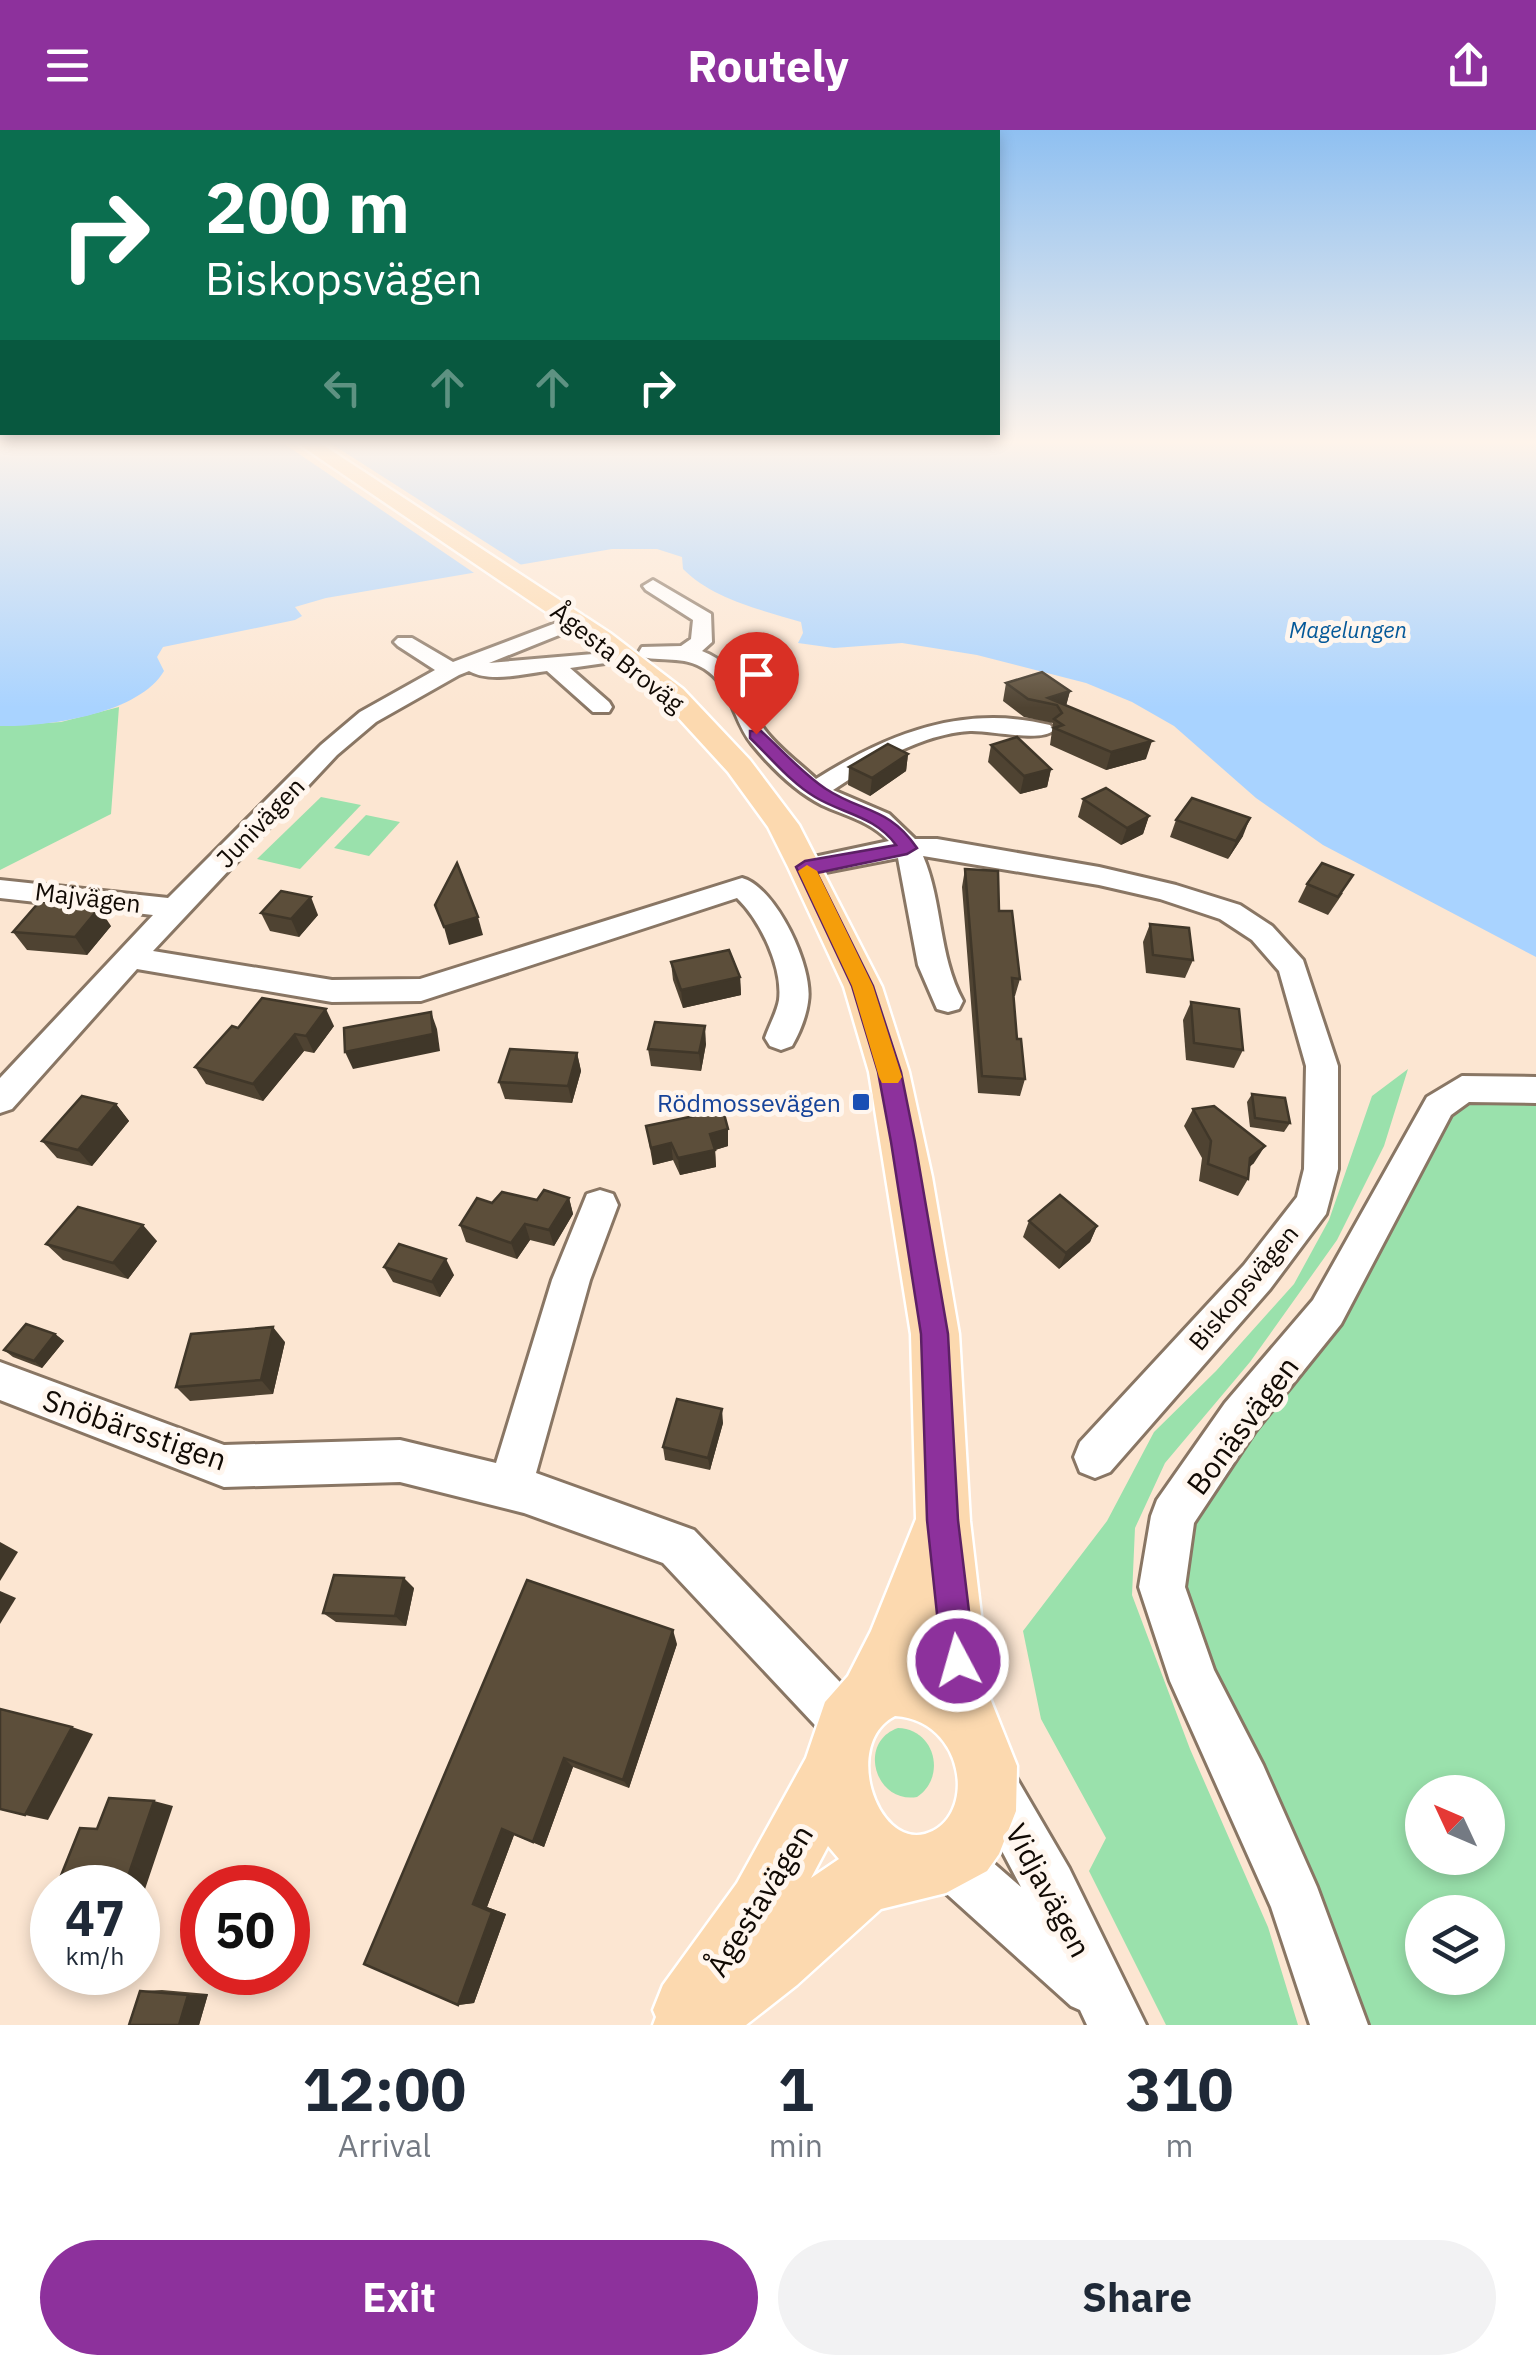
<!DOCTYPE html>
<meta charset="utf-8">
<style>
body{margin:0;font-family:"IBM Plex Sans",sans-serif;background:#f2f2f3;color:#1f2937;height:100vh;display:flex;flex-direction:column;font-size:38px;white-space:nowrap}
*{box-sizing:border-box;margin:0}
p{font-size:32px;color:#747a83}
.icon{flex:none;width:55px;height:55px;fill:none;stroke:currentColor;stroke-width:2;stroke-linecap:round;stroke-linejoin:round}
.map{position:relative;height:1895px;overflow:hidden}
.sheet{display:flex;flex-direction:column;background:#fff;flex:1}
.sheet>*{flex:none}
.guide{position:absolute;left:0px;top:0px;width:1000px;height:305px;box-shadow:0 5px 15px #0003;background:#0b6e4f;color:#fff;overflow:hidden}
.needle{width:65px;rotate:314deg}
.controls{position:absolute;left:1405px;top:1645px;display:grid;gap:20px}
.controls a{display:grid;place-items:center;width:100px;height:100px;border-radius:50%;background:#fff;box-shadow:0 5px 15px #0003;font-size:50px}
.speed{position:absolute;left:30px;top:1735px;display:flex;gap:20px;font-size:50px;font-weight:700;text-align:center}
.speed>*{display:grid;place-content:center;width:130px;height:130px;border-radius:50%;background:#fff;box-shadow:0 5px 15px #0003;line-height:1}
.speed small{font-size:25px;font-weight:400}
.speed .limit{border:15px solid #d22;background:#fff;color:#111}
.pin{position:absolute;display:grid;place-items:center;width:85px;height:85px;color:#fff;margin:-102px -42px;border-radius:50% 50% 50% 0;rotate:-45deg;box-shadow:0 0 10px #0007}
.pin .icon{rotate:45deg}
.me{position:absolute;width:110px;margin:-55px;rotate:354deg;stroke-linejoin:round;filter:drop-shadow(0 0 8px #0008)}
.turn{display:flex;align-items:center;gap:35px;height:210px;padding:0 40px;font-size:45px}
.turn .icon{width:130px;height:130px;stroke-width:2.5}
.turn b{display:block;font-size:70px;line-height:85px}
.lanes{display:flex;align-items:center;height:95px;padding:0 40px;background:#0003;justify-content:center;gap:50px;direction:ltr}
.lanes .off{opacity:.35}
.eta{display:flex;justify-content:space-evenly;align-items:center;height:170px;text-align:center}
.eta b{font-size:60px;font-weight:700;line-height:70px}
.cta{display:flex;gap:20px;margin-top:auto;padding:20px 40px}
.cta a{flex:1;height:115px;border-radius:60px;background:#8d319c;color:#fff;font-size:40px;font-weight:700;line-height:115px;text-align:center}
.cta a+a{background:#f2f2f3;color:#1f2937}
header{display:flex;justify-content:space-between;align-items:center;height:130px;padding:0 40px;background:#8d319c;color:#fff;font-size:45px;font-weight:700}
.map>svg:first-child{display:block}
.green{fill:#9ae1ac;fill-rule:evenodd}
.water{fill:#a9d3ff}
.pier{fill:#fce6d2}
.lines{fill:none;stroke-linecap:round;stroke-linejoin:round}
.minor-casing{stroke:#897664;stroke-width:6}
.major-casing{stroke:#fff;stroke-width:5}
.minor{fill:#fff;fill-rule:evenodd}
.major{fill:#fcd9af;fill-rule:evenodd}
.wall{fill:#4f4332}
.shaded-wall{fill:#403729}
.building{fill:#5c4e3a;stroke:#403729;stroke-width:2.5}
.route{fill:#8d319c;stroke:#5c2065;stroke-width:2.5}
.slow{fill:#f59e0b}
.transit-dot{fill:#1a4fb4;stroke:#fff6ee;stroke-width:4}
.labels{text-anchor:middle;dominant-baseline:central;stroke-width:10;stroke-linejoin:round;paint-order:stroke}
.far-water-label{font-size:22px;font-style:italic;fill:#055999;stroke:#fff6ee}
.street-label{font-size:25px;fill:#110a04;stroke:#fff6ee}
.transit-label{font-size:25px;fill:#164399;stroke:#fff6ee;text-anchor:end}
.near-street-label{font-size:30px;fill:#110a04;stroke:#fff6ee}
</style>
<header><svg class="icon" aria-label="menu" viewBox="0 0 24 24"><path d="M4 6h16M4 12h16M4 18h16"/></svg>Routely<svg class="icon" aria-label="share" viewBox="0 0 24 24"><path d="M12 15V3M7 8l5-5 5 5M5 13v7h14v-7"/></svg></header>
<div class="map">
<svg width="1536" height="1895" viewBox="0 0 1536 1895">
<rect width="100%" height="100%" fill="#fce6d2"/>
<g class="green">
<path d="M 119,577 L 111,684 L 0,740 L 0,596 L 61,592 Z"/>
<path d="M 321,667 L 361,675 L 300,739 L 257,729 Z"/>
<path d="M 366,685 L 400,692 L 369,726 L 334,718 Z"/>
<path d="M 1408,939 L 1384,1016 L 1337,1110 L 1250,1232 L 1165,1333 L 1135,1398 L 1132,1465 L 1190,1619 L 1268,1797 L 1298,1895 L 1166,1895 L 1089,1741 L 1106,1708 L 1041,1589 L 1023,1501 L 1107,1391 L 1154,1302 L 1216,1241 L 1294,1154 L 1329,1090 L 1372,966 Z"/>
<path d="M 1536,960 L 1536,1895 L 1339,1895 L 1194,1551 L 1173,1386 L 1439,976 ZM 1422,1662 L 1488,1662 L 1488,1728 L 1422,1728 ZM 1422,1782 L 1488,1782 L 1488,1848 L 1422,1848 Z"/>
<path d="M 898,1598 C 935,1599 947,1647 917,1667 C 875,1674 857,1612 898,1598 Z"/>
</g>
<path class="water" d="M 0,313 L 1536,313 L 1536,827 L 1323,715 L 1256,668 L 1174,596 L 1132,572 L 1086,553 L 977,525 L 902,513 L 834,518 L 798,513 L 803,503 L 801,492 C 761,480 713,469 683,439 L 682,427 L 657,419 L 612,419 L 326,468 L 295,477 L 302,486 L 295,490 L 163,517 L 157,527 L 164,541 C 139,584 47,597 0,596 Z"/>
<path class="pier" d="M 283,313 L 330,313 L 526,438 L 480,447 Z"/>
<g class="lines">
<defs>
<g id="minor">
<path d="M 653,450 L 711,484 L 712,512 L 702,521 C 743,537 742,568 764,599 C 778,618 799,633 816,649 C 889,603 964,574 1050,595 L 1054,600 C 1041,613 990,600 970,601 C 921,604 872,634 833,660 L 889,684 L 915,709 L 937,709 L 1099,737 L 1176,755 L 1240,775 L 1272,796 L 1303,830 L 1338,936 L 1338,1039 L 1326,1084 L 1270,1159 L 1110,1342 L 1095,1348 L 1080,1342 L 1074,1327 L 1080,1312 L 1244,1135 L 1297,1067 L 1304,1039 L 1306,936 L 1279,841 L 1252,810 L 1220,789 L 1160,769 L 1099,755 L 923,726 C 943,773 938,825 963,871 L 959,879 L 948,882 L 937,879 L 918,835 L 898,728 L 805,746 L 795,743 L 792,737 L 795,731 L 889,711 C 870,691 846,686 822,675 C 796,662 770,636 752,614 C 734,593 732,559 709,542 C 687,525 666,532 642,527 L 639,522 L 642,517 L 681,516 L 691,509 L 693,490 L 646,460 L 643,456 Z"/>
<path d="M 577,485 L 584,487 L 587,491 L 584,495 L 489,533 L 605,523 L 608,528 L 605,533 L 570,538 L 609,572 L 612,577 L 609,582 L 593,582 L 547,541 C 523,544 490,553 469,541 L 459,545 L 376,592 L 337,625 L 153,821 L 332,850 L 420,849 L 742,748 C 776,757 814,838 808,872 C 806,887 799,904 792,916 L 781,920 L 770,916 L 765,908 C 769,896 777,882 779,870 C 783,837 760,790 737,768 L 421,871 L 332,872 L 137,839 L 12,979 L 0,983 L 0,948 L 153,785 L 0,768 L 0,750 L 168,768 L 321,615 L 360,582 L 435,540 L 398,516 L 394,512 L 398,508 L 412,508 L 453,532 Z"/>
<path d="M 1462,946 L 1536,947 L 1536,973 L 1469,972 L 1451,985 L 1341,1194 L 1255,1301 L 1194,1393 L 1185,1457 L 1214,1540 L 1263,1635 L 1317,1757 L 1368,1895 L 1310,1895 L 1271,1777 L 1170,1551 L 1139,1457 L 1151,1386 L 1157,1370 L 1225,1273 L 1313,1170 L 1427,967 Z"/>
<path d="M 600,1060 L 613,1064 L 618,1075 L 590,1150 L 536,1343 L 694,1400 L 862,1575 L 870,1592 L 862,1609 L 845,1617 L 828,1609 L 663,1433 L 524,1383 L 400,1352 L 224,1357 L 0,1270 L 0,1232 L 224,1315 L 400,1310 L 496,1333 L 552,1150 L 587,1064 Z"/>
<path d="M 992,1630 L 1010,1637 L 1069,1738 L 1146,1895 L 1087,1895 L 1080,1880 L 1071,1876 L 929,1748 L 922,1729 L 929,1710 L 948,1703 L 967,1710 L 1021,1757 L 967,1655 L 974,1637 Z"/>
</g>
<path id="major" d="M 297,313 L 320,313 L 610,503 L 683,559 L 750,630 L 799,695 L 882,857 L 909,942 L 932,1047 L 959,1204 L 970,1391 L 991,1571 L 1017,1636 L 1016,1681 L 999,1724 L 987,1741 L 946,1763 L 881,1779 L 797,1855 L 746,1895 L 653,1895 L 656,1887 L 653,1880 L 663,1855 L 737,1753 L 806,1628 L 825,1572 L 848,1546 L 871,1501 L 916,1389 L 911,1204 L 869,942 L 844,857 L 788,737 L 768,697 L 728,642 L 663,571 L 592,513 ZM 926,1509 L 927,1530 L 919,1528 ZM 895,1586 C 966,1590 978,1689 925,1704 C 876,1717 842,1613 895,1586 ZM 828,1716 L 839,1729 L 811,1748 Z"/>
</defs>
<use href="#minor" class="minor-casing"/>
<use href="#major" class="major-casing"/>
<use href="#minor" class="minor"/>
<use href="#major" class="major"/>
</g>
<g class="wall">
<path d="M 1006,553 L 1070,561 L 1066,576 L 1146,629 L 1106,640 L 1050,615 L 1053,593 L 1024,587 L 1003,571 Z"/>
<path d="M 991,615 L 1051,639 L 1047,657 L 1020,664 L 988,632 Z"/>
<path d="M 908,624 L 906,641 L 870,666 L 848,655 L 849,637 Z"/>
<path d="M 1083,669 L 1149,686 L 1143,704 L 1121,715 L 1078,687 Z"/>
<path d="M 1176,690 L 1243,706 L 1228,729 L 1170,707 Z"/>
<path d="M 965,739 L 999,781 L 1020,849 L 1015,866 L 1014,866 L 1017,909 L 1025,949 L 1020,966 L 978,963 L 962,757 Z"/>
<path d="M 1307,754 L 1343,763 L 1328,785 L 1298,772 Z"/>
<path d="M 261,783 L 318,785 L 299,807 L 270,801 Z"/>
<path d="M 1150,794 L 1193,830 L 1185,848 L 1146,843 L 1143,812 Z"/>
<path d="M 111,796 L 87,825 L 27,820 L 13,802 Z"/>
<path d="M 671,832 L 740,847 L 741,865 L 683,878 L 673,850 Z"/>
<path d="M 1191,872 L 1243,920 L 1234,938 L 1186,930 L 1183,890 Z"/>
<path d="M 334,896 L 314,923 L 304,921 L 263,971 L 206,954 L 195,937 L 238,898 Z"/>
<path d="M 706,914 L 701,941 L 651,936 L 648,919 Z"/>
<path d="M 577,923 L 581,941 L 572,973 L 505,969 L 499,952 Z"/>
<path d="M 1252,964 L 1290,993 L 1284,1002 L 1250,997 L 1247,972 Z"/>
<path d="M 116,974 L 129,991 L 92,1036 L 57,1028 L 42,1011 Z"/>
<path d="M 1193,979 L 1254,1033 L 1249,1037 L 1248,1049 L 1238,1066 L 1199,1051 L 1202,1028 L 1184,996 Z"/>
<path d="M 646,996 L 728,999 L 728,1016 L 715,1020 L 716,1037 L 680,1045 L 673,1030 L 653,1035 Z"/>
<path d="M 569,1068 L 573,1084 L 554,1116 L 530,1110 L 517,1129 L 466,1112 L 460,1095 L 492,1073 Z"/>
<path d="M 1029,1091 L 1097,1096 L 1090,1112 L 1059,1139 L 1023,1107 Z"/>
<path d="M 157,1111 L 128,1149 L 63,1130 L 46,1114 Z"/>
<path d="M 384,1137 L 454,1145 L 440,1167 L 393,1152 Z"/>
<path d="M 55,1204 L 64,1211 L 42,1238 L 13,1227 L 4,1220 Z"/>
<path d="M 285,1212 L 273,1264 L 190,1271 L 176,1257 Z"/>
<path d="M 723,1293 L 710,1340 L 665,1330 L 663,1317 Z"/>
<path d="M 414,1458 L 406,1496 L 336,1492 L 323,1483 Z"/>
<path d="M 677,1514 L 629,1658 L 573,1637 L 544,1717 L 514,1705 L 487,1777 L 506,1784 L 474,1873 L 458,1875 L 364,1834 Z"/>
<path d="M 162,1860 L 208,1864 L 199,1895 L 140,1861 Z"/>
</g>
<g class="shaded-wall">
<path d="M 1070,561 L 1065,579 L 1057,575 L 1048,568 Z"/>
<path d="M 1152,611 L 1146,629 L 1106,640 L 1111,622 Z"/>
<path d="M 908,624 L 906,641 L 870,666 L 872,648 Z"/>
<path d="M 1051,639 L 1047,657 L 1020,664 L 1024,646 Z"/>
<path d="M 1149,686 L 1143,704 L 1121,715 L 1127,698 Z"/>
<path d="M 1250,688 L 1243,706 L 1228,729 L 1236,711 Z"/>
<path d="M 311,767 L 318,785 L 299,807 L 291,789 Z"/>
<path d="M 99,778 L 111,796 L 87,825 L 75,807 Z"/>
<path d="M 478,787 L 483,805 L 449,815 L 444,797 Z"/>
<path d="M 740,847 L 741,865 L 683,878 L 681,860 Z"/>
<path d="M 326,879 L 334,896 L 314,923 L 306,906 Z"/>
<path d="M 431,882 L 437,899 L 440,921 L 353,939 L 345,922 Z"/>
<path d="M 705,896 L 706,914 L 701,941 L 699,923 Z"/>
<path d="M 295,904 L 304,921 L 263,971 L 253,954 Z"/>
<path d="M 577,923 L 581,941 L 572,973 L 568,956 Z"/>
<path d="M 116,974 L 129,991 L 92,1036 L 78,1020 Z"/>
<path d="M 728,999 L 728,1016 L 712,1021 L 710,1004 Z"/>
<path d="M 671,1013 L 673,1030 L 653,1035 L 651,1018 Z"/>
<path d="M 1265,1016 L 1254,1033 L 1240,1045 L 1250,1028 Z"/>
<path d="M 715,1020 L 716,1037 L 680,1045 L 678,1028 Z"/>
<path d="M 569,1068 L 573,1084 L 554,1116 L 549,1100 Z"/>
<path d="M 525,1094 L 530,1110 L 517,1129 L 511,1113 Z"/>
<path d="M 143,1095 L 157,1111 L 128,1149 L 113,1133 Z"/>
<path d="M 1097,1096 L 1090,1112 L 1059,1139 L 1066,1123 Z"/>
<path d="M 446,1129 L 454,1145 L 440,1167 L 432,1152 Z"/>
<path d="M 273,1197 L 285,1212 L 273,1264 L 261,1250 Z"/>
<path d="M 55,1204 L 64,1211 L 42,1238 L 34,1231 Z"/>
<path d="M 722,1279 L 723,1293 L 710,1340 L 708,1328 Z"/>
<path d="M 0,1412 L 18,1422 L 0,1451 Z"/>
<path d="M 404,1448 L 414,1458 L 406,1496 L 395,1486 Z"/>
<path d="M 0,1461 L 16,1468 L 0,1494 Z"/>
<path d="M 673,1500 L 677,1514 L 629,1658 L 623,1650 Z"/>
<path d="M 72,1597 L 93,1604 L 48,1690 L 25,1685 Z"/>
<path d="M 564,1628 L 573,1637 L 544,1717 L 533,1712 Z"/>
<path d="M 154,1671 L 173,1676 L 138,1780 L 138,1758 L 124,1758 Z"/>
<path d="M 502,1699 L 514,1705 L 487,1777 L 506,1784 L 474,1873 L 458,1875 L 473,1774 Z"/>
<path d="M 208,1864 L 199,1895 L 179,1895 L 188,1865 Z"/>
</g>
<g class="building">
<path d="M 1042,542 L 1070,561 L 1048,568 L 1152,611 L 1111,622 L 1054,598 L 1063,595 L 1054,589 L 1062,583 L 1057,575 L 1028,569 L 1006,553 Z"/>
<path d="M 1017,607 L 1051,639 L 1024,646 L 991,615 Z"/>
<path d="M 888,614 L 908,624 L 872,648 L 849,637 Z"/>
<path d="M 1106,658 L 1149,686 L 1127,698 L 1083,669 Z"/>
<path d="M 1192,668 L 1250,688 L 1236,711 L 1176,690 Z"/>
<path d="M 457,733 L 478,787 L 444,797 L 435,775 Z"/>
<path d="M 1322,733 L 1353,745 L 1338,767 L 1307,754 Z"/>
<path d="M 965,739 L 998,741 L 999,781 L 1012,781 L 1020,849 L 1012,848 L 1017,909 L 1021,909 L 1025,949 L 982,946 Z"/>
<path d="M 281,761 L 311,767 L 291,789 L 261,783 Z"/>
<path d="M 40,771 L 99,778 L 75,807 L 13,802 Z"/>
<path d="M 1150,794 L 1189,798 L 1193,830 L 1153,825 Z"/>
<path d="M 729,820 L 740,847 L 681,860 L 671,832 Z"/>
<path d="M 262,868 L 326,879 L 306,906 L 295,904 L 253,954 L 195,937 L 232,896 L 238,898 Z"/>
<path d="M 1191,872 L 1239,879 L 1243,920 L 1194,913 Z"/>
<path d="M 431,882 L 433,904 L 345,922 L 344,898 Z"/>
<path d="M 655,892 L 705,896 L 699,923 L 648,919 Z"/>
<path d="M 510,919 L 577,923 L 568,956 L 499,952 Z"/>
<path d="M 1252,964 L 1285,968 L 1290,993 L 1255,988 Z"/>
<path d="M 82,966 L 116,974 L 78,1020 L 42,1011 Z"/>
<path d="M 1214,976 L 1265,1016 L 1250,1028 L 1248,1049 L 1208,1034 L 1211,1011 L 1193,979 Z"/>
<path d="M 723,980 L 728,999 L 710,1004 L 715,1020 L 678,1028 L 671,1013 L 651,1018 L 646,996 Z"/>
<path d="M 544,1060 L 569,1068 L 549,1100 L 525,1094 L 511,1113 L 460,1095 L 477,1068 L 492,1073 L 502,1062 L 537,1070 Z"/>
<path d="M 1060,1065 L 1097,1096 L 1066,1123 L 1029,1091 Z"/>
<path d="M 78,1077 L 143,1095 L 113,1133 L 46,1114 Z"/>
<path d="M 399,1114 L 446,1129 L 432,1152 L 384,1137 Z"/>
<path d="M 26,1194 L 55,1204 L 34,1231 L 4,1220 Z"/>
<path d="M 273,1197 L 261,1250 L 176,1257 L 191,1204 Z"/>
<path d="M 677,1269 L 722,1279 L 708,1328 L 663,1317 Z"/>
<path d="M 334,1445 L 404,1448 L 395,1486 L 323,1483 Z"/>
<path d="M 527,1450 L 673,1500 L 623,1650 L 564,1628 L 533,1712 L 502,1699 L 473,1774 L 492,1782 L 458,1875 L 364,1834 Z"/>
<path d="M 0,1579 L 72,1597 L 25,1685 L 0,1679 Z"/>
<path d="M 109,1668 L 154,1671 L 124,1758 L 56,1758 L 80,1698 L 97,1699 Z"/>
<path d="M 140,1861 L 188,1865 L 179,1895 L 129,1895 Z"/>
</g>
<linearGradient id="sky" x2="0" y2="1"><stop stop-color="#8fc0f1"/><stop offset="0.54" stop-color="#fef4eb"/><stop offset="1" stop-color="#fef4eb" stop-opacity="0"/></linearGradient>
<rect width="1536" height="578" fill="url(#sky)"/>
<path class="route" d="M 750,601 L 761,601 C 782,620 803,644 826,659 C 863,683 889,677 917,718 L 907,724 L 817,743 L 873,856 L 901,942 L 915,1012 L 948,1204 L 958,1390 L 975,1531 L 970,1543 L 958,1548 L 947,1543 L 942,1531 L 927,1390 L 921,1204 L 891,1012 L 878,942 L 852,856 L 796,737 L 805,731 L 896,715 C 875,686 843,684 815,667 C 791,653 770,627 750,608 Z"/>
<path class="slow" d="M 807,735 L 817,741 L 873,856 L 902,947 L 898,953 L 882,953 L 879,947 L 852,856 L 798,741 Z"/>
<rect class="transit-dot" x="851" y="962" width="20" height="20" rx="5"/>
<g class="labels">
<g class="far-water-label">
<text x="1348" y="499">Magelungen</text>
</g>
<g class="street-label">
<text transform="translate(618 527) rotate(38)">Ågesta Broväg</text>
<text transform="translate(260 692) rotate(-46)">Junivägen</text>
<text transform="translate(88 767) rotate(7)">Majvägen</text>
<text transform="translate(1243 1157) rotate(-50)">Biskopsvägen</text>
</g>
<g class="transit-label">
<text x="841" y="972">Rödmossevägen</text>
</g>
<g class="near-street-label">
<text transform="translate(1242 1295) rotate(-53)">Bonäsvägen</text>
<text transform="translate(135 1299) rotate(19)">Snöbärsstigen</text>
<text transform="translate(1049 1760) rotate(62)">Vidjavägen</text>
<text transform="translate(759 1770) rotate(-58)">Ågestavägen</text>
</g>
</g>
</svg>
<div class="controls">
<a><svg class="needle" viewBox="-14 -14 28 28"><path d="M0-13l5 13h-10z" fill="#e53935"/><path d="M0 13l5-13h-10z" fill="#747a83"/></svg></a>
<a><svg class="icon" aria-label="layers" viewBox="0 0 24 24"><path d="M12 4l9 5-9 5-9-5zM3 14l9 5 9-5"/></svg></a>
</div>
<div class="speed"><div>47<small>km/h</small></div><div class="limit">50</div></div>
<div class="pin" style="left:756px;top:604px;background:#d93025"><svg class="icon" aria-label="arrive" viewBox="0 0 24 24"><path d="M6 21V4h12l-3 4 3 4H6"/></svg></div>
<svg class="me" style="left:958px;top:1531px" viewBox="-20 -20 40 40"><circle r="17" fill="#8d319c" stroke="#fff" stroke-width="3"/><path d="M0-11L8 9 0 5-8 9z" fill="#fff"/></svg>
<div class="guide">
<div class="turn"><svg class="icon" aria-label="right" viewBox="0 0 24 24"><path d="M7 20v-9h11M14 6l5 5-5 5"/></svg><div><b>200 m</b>Biskopsvägen</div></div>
<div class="lanes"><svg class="icon off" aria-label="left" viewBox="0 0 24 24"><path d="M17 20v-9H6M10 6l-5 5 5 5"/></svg><svg class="icon off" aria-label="ahead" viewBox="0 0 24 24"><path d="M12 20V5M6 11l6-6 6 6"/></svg><svg class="icon off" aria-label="ahead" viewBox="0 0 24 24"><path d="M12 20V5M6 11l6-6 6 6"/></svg><svg class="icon" aria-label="right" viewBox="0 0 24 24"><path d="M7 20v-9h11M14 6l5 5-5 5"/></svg></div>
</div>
</div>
<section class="sheet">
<div class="eta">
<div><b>12:00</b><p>Arrival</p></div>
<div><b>1</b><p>min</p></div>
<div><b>310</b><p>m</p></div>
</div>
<div class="cta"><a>Exit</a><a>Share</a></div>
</section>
